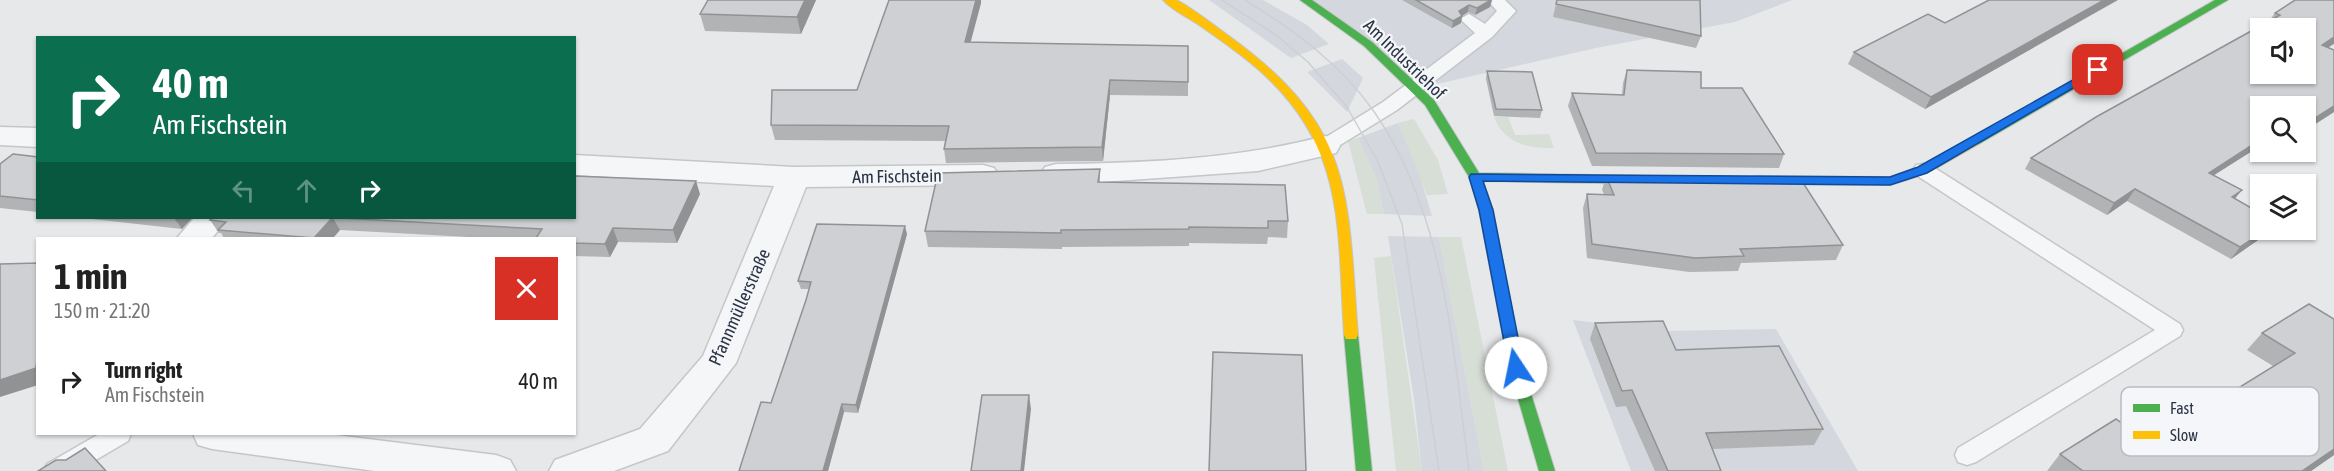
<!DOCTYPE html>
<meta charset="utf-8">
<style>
body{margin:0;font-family:"Asap Condensed",sans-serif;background:#f2f2f2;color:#222;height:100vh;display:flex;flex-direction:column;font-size:22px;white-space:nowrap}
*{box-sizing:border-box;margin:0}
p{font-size:20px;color:#767676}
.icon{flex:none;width:33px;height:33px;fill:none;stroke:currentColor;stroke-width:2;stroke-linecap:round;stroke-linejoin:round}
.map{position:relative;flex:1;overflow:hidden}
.side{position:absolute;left:36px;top:237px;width:540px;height:198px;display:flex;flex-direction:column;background:#fff;border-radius:0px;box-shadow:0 2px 4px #0004}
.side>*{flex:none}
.guide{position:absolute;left:36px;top:36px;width:540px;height:183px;border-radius:0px;box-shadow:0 2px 4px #0004;background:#0b6e4f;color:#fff;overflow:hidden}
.controls{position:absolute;left:2250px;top:18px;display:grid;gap:12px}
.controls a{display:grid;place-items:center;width:66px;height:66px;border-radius:0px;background:#fff;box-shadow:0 2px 4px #0004;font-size:30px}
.pin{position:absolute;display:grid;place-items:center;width:51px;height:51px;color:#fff;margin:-26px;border-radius:12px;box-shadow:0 3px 9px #0006}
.me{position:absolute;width:66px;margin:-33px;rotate:349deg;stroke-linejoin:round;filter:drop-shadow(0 0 4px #0008)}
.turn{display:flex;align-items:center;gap:21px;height:126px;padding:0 18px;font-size:27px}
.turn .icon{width:78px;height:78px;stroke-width:2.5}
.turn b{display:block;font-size:42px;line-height:51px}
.lanes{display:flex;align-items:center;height:57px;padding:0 18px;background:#0003;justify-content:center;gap:30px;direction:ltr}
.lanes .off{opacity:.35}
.round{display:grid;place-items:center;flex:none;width:63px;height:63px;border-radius:0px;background:#f2f2f2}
.head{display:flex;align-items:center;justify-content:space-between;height:102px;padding:0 18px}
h1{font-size:36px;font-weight:700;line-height:45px}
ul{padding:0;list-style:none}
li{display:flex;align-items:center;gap:18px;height:84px;padding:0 18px}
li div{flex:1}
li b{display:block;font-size:22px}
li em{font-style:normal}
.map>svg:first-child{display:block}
.built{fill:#d4d7dd}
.green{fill:#d6ded6}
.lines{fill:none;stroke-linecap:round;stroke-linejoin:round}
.lane-casing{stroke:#c4c6c8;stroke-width:3}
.street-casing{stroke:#c4c6c8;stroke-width:3}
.fast-casing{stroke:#c4c6c8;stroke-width:2}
.slow-casing{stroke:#c4c6c8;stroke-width:2}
.lane{fill:#f5f6f7;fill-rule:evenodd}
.street{fill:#f5f6f7;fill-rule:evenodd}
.fast{fill:#4caf50;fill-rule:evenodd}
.slow{fill:#ffc107;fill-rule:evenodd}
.tram{stroke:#cecfd2;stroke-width:1.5}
.wall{fill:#b1b3b5}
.shaded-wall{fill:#909294}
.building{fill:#ced0d3;stroke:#909294;stroke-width:1.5;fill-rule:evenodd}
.route{fill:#1a73e8;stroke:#114b97;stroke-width:1.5}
.labels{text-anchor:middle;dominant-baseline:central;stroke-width:4.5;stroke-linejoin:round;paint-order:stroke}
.street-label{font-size:18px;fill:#2b3445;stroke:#f4f6f9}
.key{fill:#f4f6f9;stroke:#b8bcc3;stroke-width:1.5}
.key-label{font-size:16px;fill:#2b3445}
</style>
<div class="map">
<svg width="2334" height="471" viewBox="0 0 2334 471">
<rect width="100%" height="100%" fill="#e6e8ea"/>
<g class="built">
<path d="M 1209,0 L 1263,0 L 1307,25 L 1329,44 L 1291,58 Z"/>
<path d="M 1305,0 L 1792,0 L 1735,22 L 1596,48 L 1415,89 Z"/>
<path d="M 1342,59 L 1363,78 L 1347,112 L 1307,72 Z"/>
<path d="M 1398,123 L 1418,170 L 1432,216 L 1384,214 L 1377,181 L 1358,138 Z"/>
<path d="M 1388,236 L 1439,237 L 1484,471 L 1422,471 L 1414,399 Z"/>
<path d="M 1573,320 L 1665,331 L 1776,329 L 1858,471 L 1631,471 Z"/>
</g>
<g class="green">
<path d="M 1494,117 L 1508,117 L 1515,135 L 1549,134 L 1554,148 C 1528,149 1504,143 1494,117 Z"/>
<path d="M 1414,119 L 1438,160 L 1448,194 L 1427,195 L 1398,123 Z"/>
<path d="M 1358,138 L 1377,181 L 1384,214 L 1367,214 L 1348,141 Z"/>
<path d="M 1439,237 L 1461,237 L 1508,471 L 1484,471 Z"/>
<path d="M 1391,256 L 1422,471 L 1396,471 L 1374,258 Z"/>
</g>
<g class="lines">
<defs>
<g id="lane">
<path d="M 1492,0 L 1505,0 L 1516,11 L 1492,37 L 1397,110 L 1332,150 L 1318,150 L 1315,146 L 1318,142 L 1383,102 L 1475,33 L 1460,19 L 1469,14 L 1485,24 L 1497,11 L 1490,3 Z"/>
<path d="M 1923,164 L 1930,165 L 2180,324 L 2183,330 L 2180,336 L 1976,462 L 1967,465 L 1958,462 L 1955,455 L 1958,448 L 2155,330 L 1916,175 L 1913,170 L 1916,165 Z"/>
<path d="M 99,434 L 131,434 L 128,441 L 77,471 L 43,471 L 47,464 Z"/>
</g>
<g id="street">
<path d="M 0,127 L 38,128 L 38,147 L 0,145 Z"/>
<path d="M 1325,136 L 1336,139 L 1340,146 L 1336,153 L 1258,171 L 1073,184 L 1045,181 L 1040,174 L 1045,167 L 1056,164 C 1146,163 1238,159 1325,136 Z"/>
<path d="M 574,155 L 794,167 L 983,165 L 994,168 L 999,175 L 994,182 L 983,185 L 806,187 L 736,363 L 668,451 L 614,471 L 549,471 L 555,460 L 640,429 L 703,356 L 774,186 L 574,175 Z"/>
<path d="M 194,218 L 229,218 L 212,238 L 177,238 Z"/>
<path d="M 193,434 L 328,434 L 496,455 L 510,460 L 516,471 L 375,471 L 212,449 L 198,445 Z"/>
</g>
<g id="fast">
<path d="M 1300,0 L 1312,0 L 1372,42 L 1434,100 L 1479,173 L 1650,176 L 1656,180 L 1650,184 L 1483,181 L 1493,210 L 1523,368 L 1555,471 L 1539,471 L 1509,368 L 1479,210 L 1469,177 L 1425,105 L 1364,46 Z"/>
<path d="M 2215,0 L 2228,0 L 1979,144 L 1975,145 L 1969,141 Z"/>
<path d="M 1351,330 L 1356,331 L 1358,335 L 1372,471 L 1356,471 L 1344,335 L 1346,331 Z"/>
</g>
<g id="slow">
<path d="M 1163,0 C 1167,0 1172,0 1176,0 C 1190,6 1216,27 1229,36 C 1356,128 1347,193 1358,335 L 1356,339 L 1346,339 L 1344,335 C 1337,228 1347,148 1259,70 C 1239,53 1218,38 1196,23 C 1185,16 1171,9 1163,0 Z"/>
<path d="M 1975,137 L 1979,138 L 1981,141 L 1979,144 L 1928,173 L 1891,185 L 1756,184 L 1750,180 L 1756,176 L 1890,177 L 1918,167 Z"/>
</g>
</defs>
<use href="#lane" class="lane-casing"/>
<use href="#street" class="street-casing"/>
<use href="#fast" class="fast-casing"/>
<use href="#slow" class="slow-casing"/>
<use href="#lane" class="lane"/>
<use href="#street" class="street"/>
<use href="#fast" class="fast"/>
<use href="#slow" class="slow"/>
<g class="tram">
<path d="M 1222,0 L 1276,35 L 1308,62 L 1347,107 L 1378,162 L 1402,224 L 1439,471"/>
<path d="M 1245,0 C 1294,30 1342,65 1375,113 C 1446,216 1453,351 1469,471"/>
</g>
</g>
<g class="wall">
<path d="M 708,0 L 816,0 L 801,34 L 705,31 L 700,14 Z"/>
<path d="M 1402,0 L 1492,0 L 1490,7 L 1475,15 L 1468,12 L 1462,16 L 1461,23 L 1452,28 Z"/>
<path d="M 2295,0 L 2328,47 L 2334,50 L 2334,112 L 2306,130 L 2306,106 L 2260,106 L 2260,146 L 2214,175 L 2260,230 L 2270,230 L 2268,233 L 2231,259 L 2127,201 L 2107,215 L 2025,169 L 2031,158 L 2269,21 L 2275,13 Z"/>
<path d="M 981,3 L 970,42 L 1188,46 L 1188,96 L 1110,95 L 1103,161 L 946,163 L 944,149 L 945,141 L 775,140 L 771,125 L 857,90 Z"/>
<path d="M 1556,4 L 1701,36 L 1696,48 L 1553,17 Z"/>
<path d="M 1945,23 L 2034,47 L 1925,109 L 1848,64 L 1854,52 Z"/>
<path d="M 1627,70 L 1701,88 L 1784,154 L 1779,168 L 1592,166 L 1568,106 L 1572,93 L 1622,95 L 1623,83 Z"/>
<path d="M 1487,71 L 1542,110 L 1540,118 L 1494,116 L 1486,79 Z"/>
<path d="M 38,157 L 38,212 L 0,208 L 0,164 Z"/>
<path d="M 1100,169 L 1100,182 L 1288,221 L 1287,238 L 1268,237 L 1267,244 L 1189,243 L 1189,246 L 1062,247 L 1062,249 L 928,247 L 925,231 Z"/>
<path d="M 1606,176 L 1843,245 L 1836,260 L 1741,263 L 1738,271 L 1689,272 L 1587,258 L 1583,208 L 1587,194 L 1604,194 L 1602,190 Z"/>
<path d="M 700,194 L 677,243 L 618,242 L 610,257 L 574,256 L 574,238 L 487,238 L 340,230 L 333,238 L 224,238 L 221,233 L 219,233 L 210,220 Z"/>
<path d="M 83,218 L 192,218 L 182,229 Z"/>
<path d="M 907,234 L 858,413 L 844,412 L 828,471 L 739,471 L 771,403 L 806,300 L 809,289 L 801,289 L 798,281 Z"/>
<path d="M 2334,319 L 2334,455 L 2311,471 L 2047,471 L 2060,454 L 2149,443 L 2273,366 L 2247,350 L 2262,333 Z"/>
<path d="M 1595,323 L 1676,350 L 1823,429 L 1814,445 L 1712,449 L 1721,471 L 1655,471 L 1626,406 L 1616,407 L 1590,339 Z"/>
</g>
<g class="shaded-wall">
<path d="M 805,0 L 816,0 L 801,34 L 797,17 Z"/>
<path d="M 976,0 L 981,0 L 981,3 L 967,56 L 965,42 Z"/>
<path d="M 1492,0 L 1490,7 L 1475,15 L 1477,8 Z"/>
<path d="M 2104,0 L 2118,0 L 1925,109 L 1931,97 Z"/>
<path d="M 1469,5 L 1468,12 L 1462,16 L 1461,23 L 1452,28 L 1453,21 L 1459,11 Z"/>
<path d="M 2334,37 L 2334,44 L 2314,56 L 2322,45 Z"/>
<path d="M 1110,80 L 1110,95 L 1103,161 L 1102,147 Z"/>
<path d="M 2334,106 L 2334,112 L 2306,130 L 2306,124 Z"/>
<path d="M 2260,140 L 2260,146 L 2200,184 L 2209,173 Z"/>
<path d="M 696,181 L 700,194 L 677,243 L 673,230 Z"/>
<path d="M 2135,189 L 2127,201 L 2107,215 L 2114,203 Z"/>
<path d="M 2242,190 L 2233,201 L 2232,197 Z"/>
<path d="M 174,218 L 192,218 L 182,229 Z"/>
<path d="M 333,218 L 340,230 L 333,238 L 314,238 Z"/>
<path d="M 905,226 L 907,234 L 858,413 L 856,405 Z"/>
<path d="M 613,228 L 618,242 L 610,257 L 605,244 Z"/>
<path d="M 2265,230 L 2270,230 L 2268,233 L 2231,259 L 2240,247 Z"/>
<path d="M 38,348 L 38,385 L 0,397 L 0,380 Z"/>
<path d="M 1029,395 L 1031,409 L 1024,471 L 1021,471 Z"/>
<path d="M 842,404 L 844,412 L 828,471 L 823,471 Z"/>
<path d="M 2334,449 L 2334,455 L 2311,471 L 2302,471 Z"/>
</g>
<g class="building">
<path d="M 708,0 L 805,0 L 797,17 L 700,14 Z"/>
<path d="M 889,0 L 976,0 L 965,42 L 1188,46 L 1188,82 L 1110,80 L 1102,147 L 944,149 L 949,126 L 771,125 L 772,90 L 857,90 Z"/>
<path d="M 1416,0 L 1491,0 L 1477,8 L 1469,5 L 1459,11 L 1462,16 L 1453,21 Z"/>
<path d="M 1557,0 L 1700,0 L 1701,36 L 1556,4 Z"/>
<path d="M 1989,0 L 2104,0 L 1931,97 L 1854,52 L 1928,14 L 1945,23 Z"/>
<path d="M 2295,0 L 2334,0 L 2334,37 L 2322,45 L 2334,50 L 2334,106 L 2306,124 L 2306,106 L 2260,106 L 2260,140 L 2209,173 L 2242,190 L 2232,197 L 2260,213 L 2260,230 L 2265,230 L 2240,247 L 2135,189 L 2114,203 L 2031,158 L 2096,117 L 2280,15 L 2275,13 ZM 2260,28 L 2306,28 L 2306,74 L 2260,74 Z"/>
<path d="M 1627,70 L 1701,72 L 1701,88 L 1742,88 L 1784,154 L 1596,153 L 1572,93 L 1624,95 Z"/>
<path d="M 1487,71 L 1532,72 L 1542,110 L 1496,109 Z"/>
<path d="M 13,154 L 38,157 L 38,200 L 0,196 L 0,164 Z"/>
<path d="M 1100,169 L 1098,182 L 1285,185 L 1288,221 L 1268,221 L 1268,228 L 1189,227 L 1189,229 L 1061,230 L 1061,233 L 925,231 L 938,173 Z"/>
<path d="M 574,176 L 696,181 L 673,230 L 613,228 L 605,244 L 574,243 L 574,238 L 536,238 L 542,229 L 340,218 L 574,218 Z"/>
<path d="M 1606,176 L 1800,178 L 1843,245 L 1740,249 L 1744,256 L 1695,258 L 1592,244 L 1587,194 L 1614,195 Z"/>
<path d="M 212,218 L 332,218 L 314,238 L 218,230 L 226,222 L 210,220 Z"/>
<path d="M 817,224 L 905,226 L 856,405 L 842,404 L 823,471 L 739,471 L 761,402 L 771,403 L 806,300 L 811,282 L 798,281 Z"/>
<path d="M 38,263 L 38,348 L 36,368 L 0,380 L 0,264 Z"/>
<path d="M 2309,304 L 2334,319 L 2334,449 L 2302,471 L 2083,471 L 2060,454 L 2116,419 L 2149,443 L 2295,353 L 2262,333 Z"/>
<path d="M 1663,321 L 1676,350 L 1779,346 L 1823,429 L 1706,433 L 1721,471 L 1668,471 L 1632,390 L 1622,391 L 1595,323 Z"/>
<path d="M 1213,352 L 1302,355 L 1306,471 L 1209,471 Z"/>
<path d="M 982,395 L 1029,395 L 1021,471 L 971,471 Z"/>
<path d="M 85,448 L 106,471 L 38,471 L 56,460 L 66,460 Z"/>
</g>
<path class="route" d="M 2094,68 L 2104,70 L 1927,173 L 1890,185 L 1483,181 L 1493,210 L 1524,368 L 1516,373 L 1509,368 L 1479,210 L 1469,177 L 1471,174 L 1890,177 L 1918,167 Z"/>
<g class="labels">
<g class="street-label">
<text transform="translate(1405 59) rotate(44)">Am Industriehof</text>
<text transform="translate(897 176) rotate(-1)">Am Fischstein</text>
<text transform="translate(739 307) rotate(-66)">Pfannmüllerstraße</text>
</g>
</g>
<rect x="2121" y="387" width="198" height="69" rx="9" class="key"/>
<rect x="2133" y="404" width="27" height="8" fill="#4caf50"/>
<rect x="2133" y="431" width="27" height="8" fill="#ffc107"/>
<g class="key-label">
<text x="2170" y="414">Fast</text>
<text x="2170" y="441">Slow</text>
</g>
</svg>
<div class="controls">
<a><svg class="icon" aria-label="sound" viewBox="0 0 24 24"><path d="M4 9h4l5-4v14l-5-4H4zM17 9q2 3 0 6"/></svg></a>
<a><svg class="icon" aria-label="search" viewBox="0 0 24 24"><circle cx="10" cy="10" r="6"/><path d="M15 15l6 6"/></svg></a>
<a><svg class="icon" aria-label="layers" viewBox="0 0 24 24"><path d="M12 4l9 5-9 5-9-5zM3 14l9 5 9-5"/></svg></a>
</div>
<div class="pin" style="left:2098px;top:70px;background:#d93025"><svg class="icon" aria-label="arrive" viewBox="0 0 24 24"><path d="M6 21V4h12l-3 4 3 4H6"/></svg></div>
<svg class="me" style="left:1516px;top:368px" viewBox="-20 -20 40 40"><circle r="19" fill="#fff"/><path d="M0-13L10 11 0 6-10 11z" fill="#1a73e8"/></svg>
<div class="guide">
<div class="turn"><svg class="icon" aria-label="right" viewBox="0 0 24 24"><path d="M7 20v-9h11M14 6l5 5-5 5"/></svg><div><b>40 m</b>Am Fischstein</div></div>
<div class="lanes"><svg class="icon off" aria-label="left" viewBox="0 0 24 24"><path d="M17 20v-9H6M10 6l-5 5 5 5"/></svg><svg class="icon off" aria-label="ahead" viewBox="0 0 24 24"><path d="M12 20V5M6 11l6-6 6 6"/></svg><svg class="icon" aria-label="right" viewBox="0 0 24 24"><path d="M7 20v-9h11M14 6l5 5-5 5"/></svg></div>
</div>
<section class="side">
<div class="head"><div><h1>1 min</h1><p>150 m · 21:20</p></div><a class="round" style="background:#d93025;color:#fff"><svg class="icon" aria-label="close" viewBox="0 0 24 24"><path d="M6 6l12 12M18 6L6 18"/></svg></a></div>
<ul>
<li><svg class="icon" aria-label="right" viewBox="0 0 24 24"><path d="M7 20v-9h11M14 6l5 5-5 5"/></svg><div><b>Turn right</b><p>Am Fischstein</p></div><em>40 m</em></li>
</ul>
</section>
</div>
